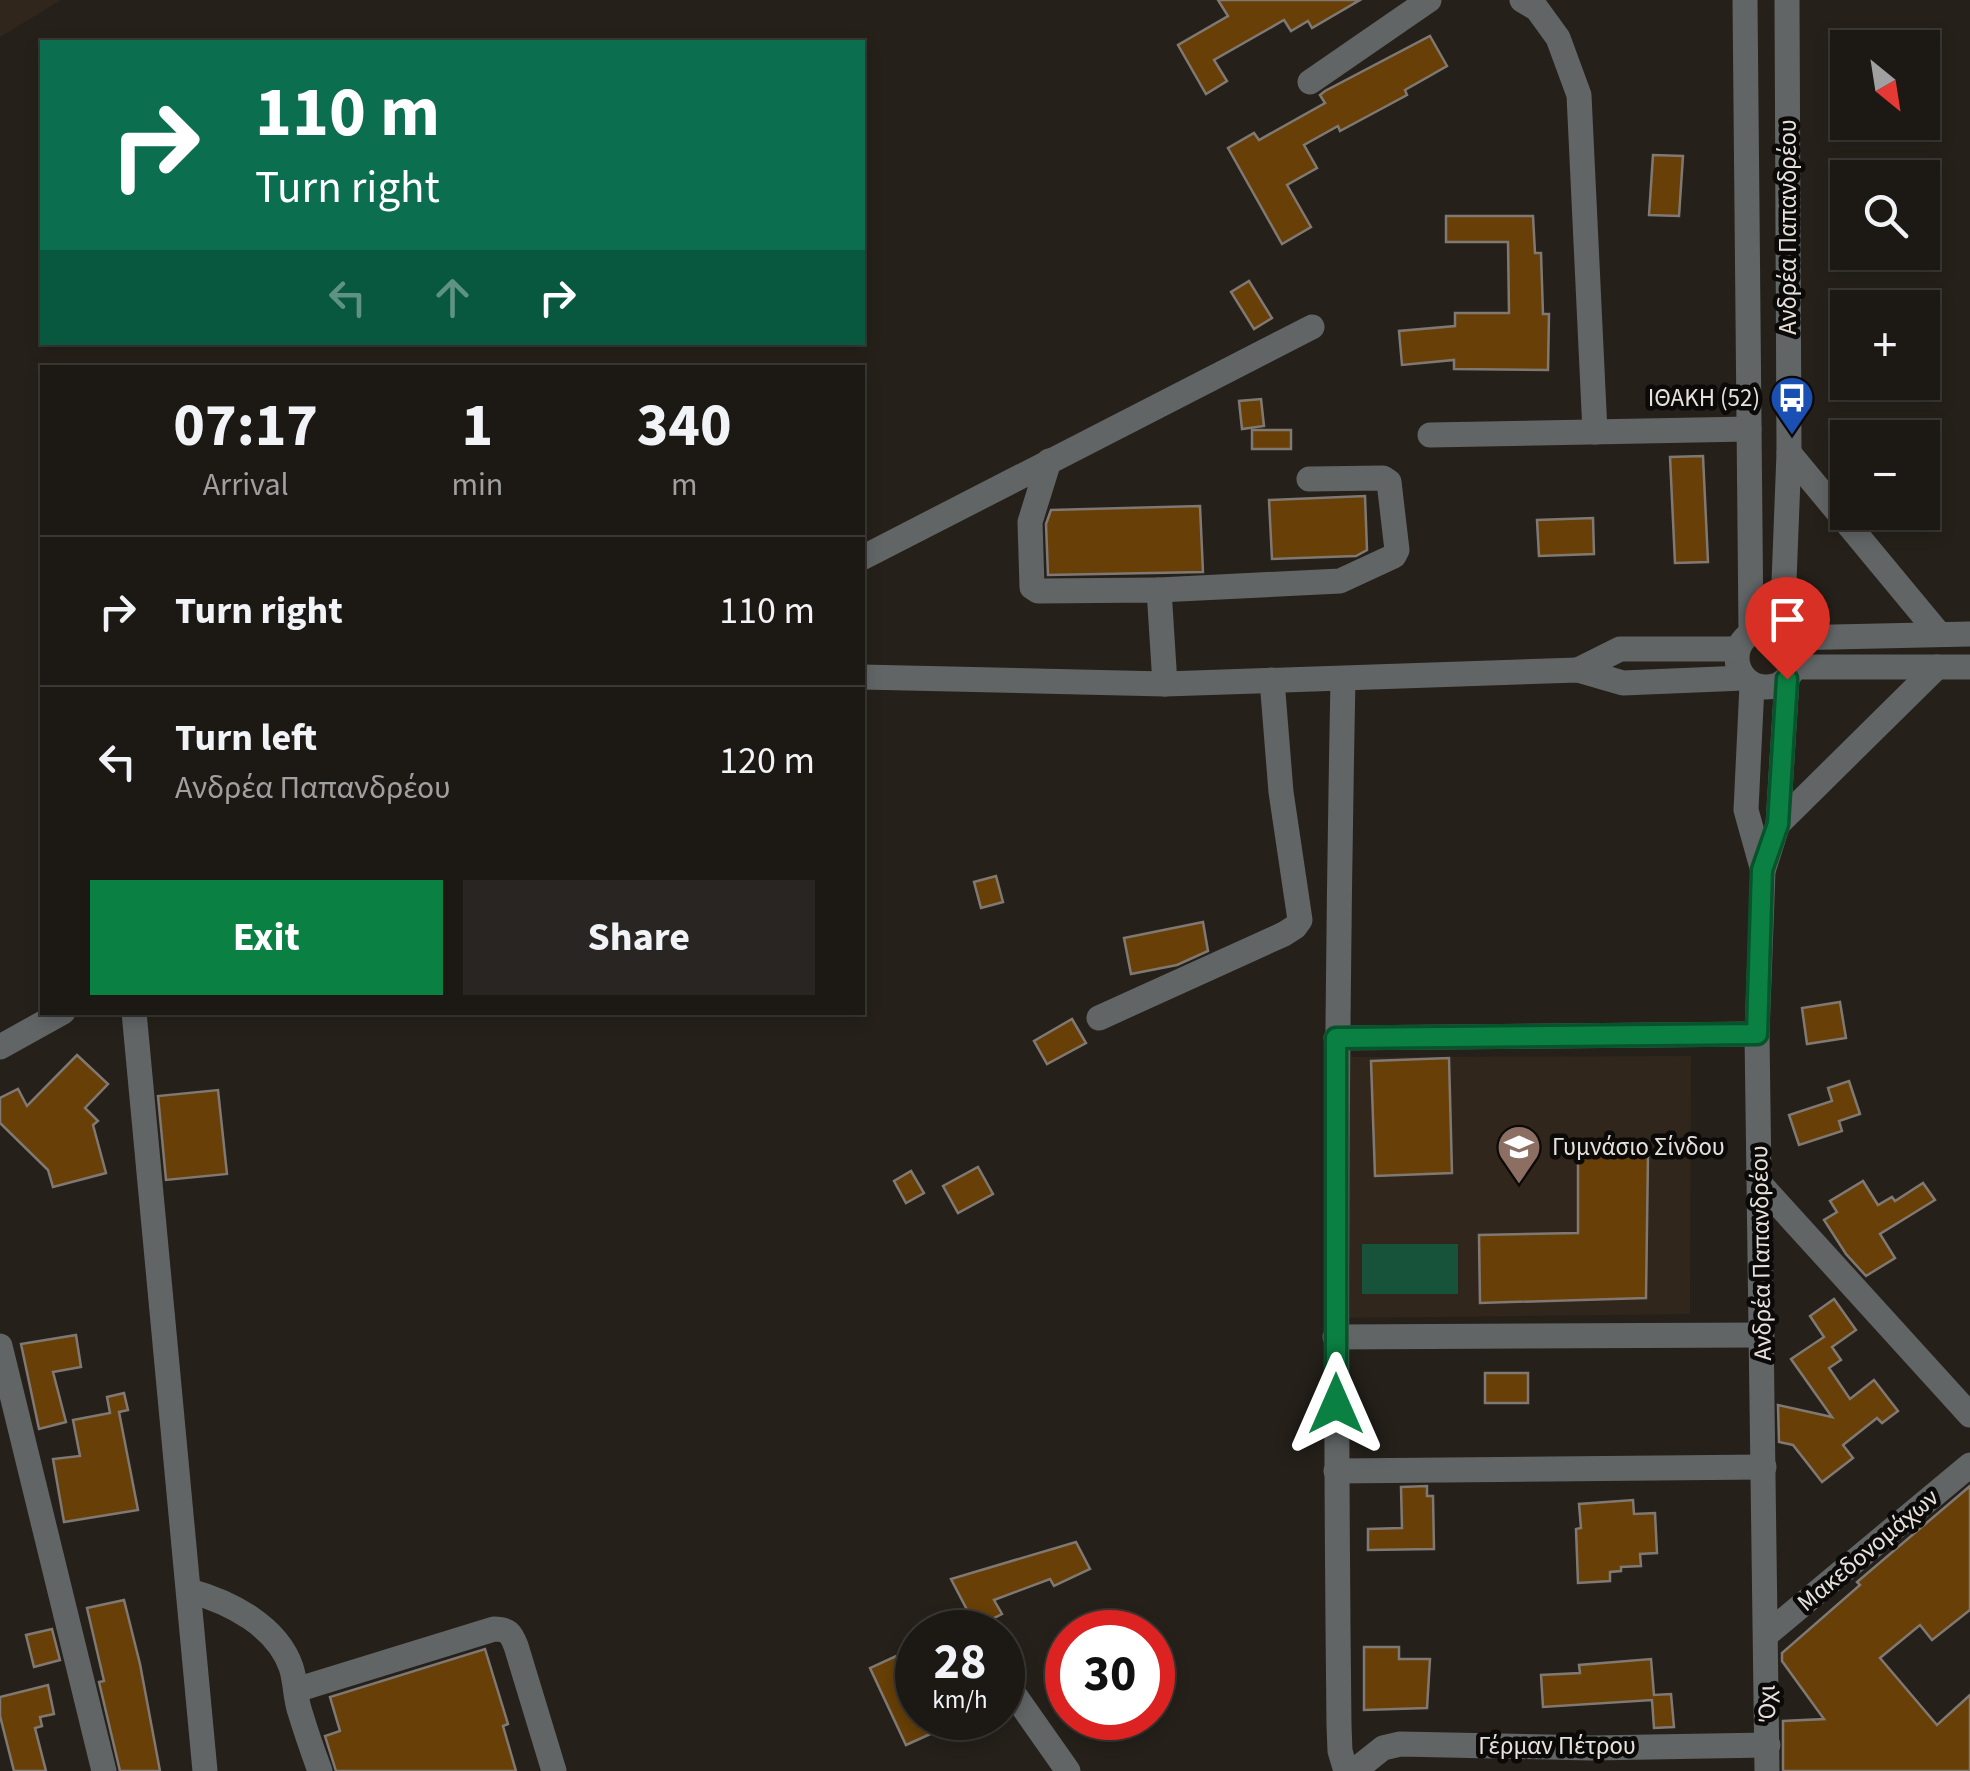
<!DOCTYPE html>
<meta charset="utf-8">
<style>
body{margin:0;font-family:"Source Sans 3",sans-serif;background:#292522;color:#f1f3f6;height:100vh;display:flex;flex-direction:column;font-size:38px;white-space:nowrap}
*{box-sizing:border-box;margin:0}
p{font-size:32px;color:#a0a0a0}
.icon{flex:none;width:55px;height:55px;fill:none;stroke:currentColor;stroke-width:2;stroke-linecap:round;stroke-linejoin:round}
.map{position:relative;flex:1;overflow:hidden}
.details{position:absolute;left:40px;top:365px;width:825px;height:650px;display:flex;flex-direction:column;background:#1c1814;border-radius:0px;box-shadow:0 5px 15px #0003,0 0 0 2px #3a3734}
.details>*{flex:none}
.top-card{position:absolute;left:40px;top:40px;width:825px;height:305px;border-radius:0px;box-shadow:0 5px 15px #0003,0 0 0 2px #3a3734;background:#0b6e4f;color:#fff;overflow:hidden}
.needle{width:65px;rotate:150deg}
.tools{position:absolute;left:1830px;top:30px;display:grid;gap:20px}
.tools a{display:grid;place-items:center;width:110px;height:110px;border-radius:0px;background:#1c1814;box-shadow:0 5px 15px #0003,0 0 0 2px #3a3734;font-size:50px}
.speed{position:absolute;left:895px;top:1610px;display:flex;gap:20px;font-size:50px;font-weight:700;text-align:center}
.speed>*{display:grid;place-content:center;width:130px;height:130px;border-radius:50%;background:#1c1814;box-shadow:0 5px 15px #0003,0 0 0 2px #3a3734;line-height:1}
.speed small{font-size:25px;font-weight:400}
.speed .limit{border:15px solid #d22;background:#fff;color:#111}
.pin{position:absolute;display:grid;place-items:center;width:85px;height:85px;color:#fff;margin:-102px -42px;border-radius:50% 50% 50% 0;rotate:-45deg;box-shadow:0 0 10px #0007}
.pin .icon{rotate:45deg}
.me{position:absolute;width:110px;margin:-55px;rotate:0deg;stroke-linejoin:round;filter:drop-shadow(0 0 8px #0008)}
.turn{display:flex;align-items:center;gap:35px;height:210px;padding:0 50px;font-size:45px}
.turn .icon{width:130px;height:130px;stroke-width:2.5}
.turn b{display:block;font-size:70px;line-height:85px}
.lanes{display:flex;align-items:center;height:95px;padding:0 50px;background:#0003;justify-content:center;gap:50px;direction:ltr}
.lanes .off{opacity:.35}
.eta{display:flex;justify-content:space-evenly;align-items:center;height:170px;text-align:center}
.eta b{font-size:60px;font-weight:700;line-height:70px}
.cta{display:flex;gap:20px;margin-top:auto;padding:20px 50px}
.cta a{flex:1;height:115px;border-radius:0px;background:#0b8043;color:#fff;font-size:40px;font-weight:700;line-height:115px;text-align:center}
.cta a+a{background:#292522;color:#f1f3f6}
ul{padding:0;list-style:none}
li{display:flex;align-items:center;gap:30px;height:150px;padding:0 50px;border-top:2px solid #3a3734}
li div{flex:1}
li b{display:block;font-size:38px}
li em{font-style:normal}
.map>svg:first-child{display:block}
.built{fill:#30261c}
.green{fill:#17533a}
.building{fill:#673f07;stroke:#807973;stroke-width:2.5}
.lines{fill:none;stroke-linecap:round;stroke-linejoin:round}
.minor{stroke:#616565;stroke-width:25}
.route-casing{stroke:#07532c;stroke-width:25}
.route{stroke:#0b8043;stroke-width:18}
.labels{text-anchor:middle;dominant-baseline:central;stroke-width:9;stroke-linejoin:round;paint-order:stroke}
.street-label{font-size:25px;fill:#e5e1dd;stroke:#0c0a08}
.poi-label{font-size:25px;fill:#e5e1dd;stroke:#0c0a08;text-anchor:end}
</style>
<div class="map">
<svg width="1970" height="1771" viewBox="0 0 1970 1771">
<rect width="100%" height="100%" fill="#25201a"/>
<g class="built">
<path d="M 0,0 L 61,0 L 0,37 Z"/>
<path d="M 1691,1056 L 1690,1314 L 1347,1318 L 1348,1057 Z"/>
</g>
<rect class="green" x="1362" y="1244" width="96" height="50"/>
<g class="building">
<path d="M 1218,0 L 1360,0 L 1312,28 L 1308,21 L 1291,31 L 1284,20 L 1214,60 L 1227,81 L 1206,94 L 1178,45 L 1228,16 Z"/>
<path d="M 1430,36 L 1447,66 L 1405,90 L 1407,95 L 1340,131 L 1338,126 L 1304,145 L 1317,168 L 1287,185 L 1311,227 L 1282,244 L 1228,148 L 1254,133 L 1259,140 L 1325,103 L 1320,95 L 1325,91 Z"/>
<path d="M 1653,155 L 1683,156 L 1679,216 L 1649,215 Z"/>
<path d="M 1446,216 L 1533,216 L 1535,253 L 1541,253 L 1543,314 L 1549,314 L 1548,370 L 1454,369 L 1454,360 L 1402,365 L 1399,331 L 1455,326 L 1455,313 L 1509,313 L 1508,242 L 1446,242 Z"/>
<path d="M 1249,281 L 1272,318 L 1254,329 L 1231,292 Z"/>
<path d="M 1261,399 L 1264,426 L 1242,429 L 1239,401 Z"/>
<rect x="1252" y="430" width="39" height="19"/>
<path d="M 1703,456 L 1708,562 L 1675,563 L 1670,457 Z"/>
<path d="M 1365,496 L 1367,550 L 1356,556 L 1272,559 L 1269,500 Z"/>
<path d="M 1200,506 L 1203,572 L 1048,575 L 1046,524 L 1051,510 Z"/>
<path d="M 1593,518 L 1594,554 L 1539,556 L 1537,520 Z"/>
<path d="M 996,876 L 1003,902 L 981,908 L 974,882 Z"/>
<path d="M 1203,922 L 1208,951 L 1177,965 L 1131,974 L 1124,938 Z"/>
<path d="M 1840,1002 L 1846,1038 L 1807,1044 L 1802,1008 Z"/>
<path d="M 1072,1019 L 1086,1043 L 1047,1064 L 1034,1041 Z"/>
<path d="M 77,1055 L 108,1084 L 85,1108 L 98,1121 L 93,1125 L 106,1173 L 53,1187 L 48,1170 L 0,1123 L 0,1098 L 18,1089 L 27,1106 Z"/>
<path d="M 1449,1058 L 1452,1173 L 1375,1176 L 1371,1061 Z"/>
<path d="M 1849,1081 L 1860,1114 L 1839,1121 L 1842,1131 L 1799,1145 L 1789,1115 L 1832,1101 L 1828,1088 Z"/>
<path d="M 218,1090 L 227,1174 L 166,1180 L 158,1096 Z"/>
<path d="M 1648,1155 L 1646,1298 L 1480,1303 L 1479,1235 L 1578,1233 L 1578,1156 Z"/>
<path d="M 978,1167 L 993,1194 L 958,1213 L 943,1186 Z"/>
<path d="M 911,1171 L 924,1193 L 906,1203 L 894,1181 Z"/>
<path d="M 1863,1181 L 1878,1205 L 1892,1197 L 1895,1201 L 1923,1183 L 1935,1200 L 1880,1234 L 1895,1258 L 1866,1276 L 1846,1254 L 1824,1220 L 1837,1212 L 1830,1201 Z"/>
<path d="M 1834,1299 L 1856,1330 L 1832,1347 L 1841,1360 L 1829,1368 L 1850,1399 L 1874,1380 L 1898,1411 L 1882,1423 L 1877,1418 L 1843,1445 L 1853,1458 L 1822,1482 L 1793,1445 L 1779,1442 L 1778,1405 L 1832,1417 L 1791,1359 L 1824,1337 L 1810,1316 Z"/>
<path d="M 76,1335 L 81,1367 L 53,1372 L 66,1422 L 39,1429 L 21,1344 Z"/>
<rect x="1485" y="1373" width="43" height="30"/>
<path d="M 124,1393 L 128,1410 L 119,1412 L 138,1510 L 64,1522 L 53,1459 L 80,1456 L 73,1420 L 110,1413 L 107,1397 Z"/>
<path d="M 1427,1486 L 1427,1496 L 1433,1496 L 1434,1549 L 1368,1550 L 1368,1529 L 1402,1528 L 1401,1487 Z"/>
<path d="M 1970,1486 L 1970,1610 L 1932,1640 L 1920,1625 L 1880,1658 L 1937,1725 L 1970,1695 L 1970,1771 L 1783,1771 L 1783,1721 L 1824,1719 L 1782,1661 L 1782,1653 L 1860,1585 L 1857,1582 Z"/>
<path d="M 1633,1500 L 1634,1514 L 1655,1513 L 1657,1553 L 1640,1554 L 1641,1566 L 1621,1567 L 1621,1571 L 1610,1572 L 1610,1581 L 1578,1583 L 1576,1529 L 1581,1528 L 1579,1504 Z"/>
<path d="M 1076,1542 L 1090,1569 L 1054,1586 L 1050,1579 L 994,1600 L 1002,1614 L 976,1627 L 951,1579 Z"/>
<path d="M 124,1600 L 140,1664 L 160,1771 L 120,1771 L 99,1682 L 104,1681 L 87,1608 Z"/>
<path d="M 52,1629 L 60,1660 L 34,1667 L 26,1635 Z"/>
<path d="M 918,1646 L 918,1718 L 966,1718 L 906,1745 L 870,1668 Z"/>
<path d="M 1364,1647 L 1399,1647 L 1399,1659 L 1430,1659 L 1427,1708 L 1364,1710 Z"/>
<path d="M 485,1649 L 508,1724 L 503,1726 L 516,1771 L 336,1771 L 325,1736 L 340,1731 L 330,1697 Z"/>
<path d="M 1651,1659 L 1654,1695 L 1671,1694 L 1674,1727 L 1654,1728 L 1652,1700 L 1543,1707 L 1541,1675 L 1580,1673 L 1579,1665 Z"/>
<path d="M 48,1685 L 54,1714 L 40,1717 L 42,1726 L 35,1728 L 46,1771 L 14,1771 L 0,1716 L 0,1697 Z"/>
</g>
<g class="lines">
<g class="minor">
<path d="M 1522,0 L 1537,9 L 1558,38 L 1579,95 L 1595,432"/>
<path d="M 1745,0 L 1751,633"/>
<path d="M 1310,82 L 1429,0"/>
<path d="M 1430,435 L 1749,429"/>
<path d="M 1789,453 L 1939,634"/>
<path d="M 1049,461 L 1030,522 L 1032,587 L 1038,591 L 1159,590 L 1165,684"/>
<path d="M 862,558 L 1312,327"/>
<path d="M 1159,590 L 1340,581 L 1394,556 L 1397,550 L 1389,482 L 1383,478 L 1309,479"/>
<circle cx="1766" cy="658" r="29"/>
<path d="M 1782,633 L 1789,453 L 1787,0"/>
<path d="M 1788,638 L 1970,634"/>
<path d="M 1795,667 L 1970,667"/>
<path d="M 1578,670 L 1620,649 L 1738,649"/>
<path d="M 862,677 L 1165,684 L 1578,670 L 1623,683 L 1744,678"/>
<path d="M 1343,679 C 1336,1028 1335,1376 1339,1725 L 1340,1751 L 1346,1771"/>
<path d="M 1752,685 L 1746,810 L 1763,871"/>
<path d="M 1778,824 L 1937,667"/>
<path d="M 134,1012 L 205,1771"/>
<path d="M 1099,1018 L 1284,934 L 1295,927 L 1300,920 L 1281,792 L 1272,680"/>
<path d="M 1336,1038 L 1757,1034"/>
<path d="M 0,1047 L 63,1012"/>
<path d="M 1760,1184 L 1970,1415"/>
<path d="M 1335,1337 L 1762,1335"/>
<path d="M 0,1346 L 104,1771"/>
<path d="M 1336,1471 L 1764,1467"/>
<path d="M 190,1591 C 230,1602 277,1626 291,1667 C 296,1682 295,1698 300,1712 C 306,1732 313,1752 320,1771"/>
<path d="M 1766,1635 L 1970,1465"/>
<path d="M 1002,1677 L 1068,1771"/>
<path d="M 296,1690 L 494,1629 C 508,1629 511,1633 516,1646 L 554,1771"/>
<path d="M 1354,1771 L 1383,1748 L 1400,1744 L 1592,1748 L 1768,1745"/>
<path d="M 1767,1771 L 1757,1034 L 1763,871 L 1778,824 L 1787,679"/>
</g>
</g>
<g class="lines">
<defs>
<path id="route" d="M 1336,1404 L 1336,1038 L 1757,1034 L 1762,870 L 1778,824 L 1787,679"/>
</defs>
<use href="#route" class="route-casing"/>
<use href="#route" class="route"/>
</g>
<defs>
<symbol id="bus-pin" viewBox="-11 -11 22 30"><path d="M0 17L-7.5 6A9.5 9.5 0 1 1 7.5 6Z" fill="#1a4fb4" stroke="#0c0a08"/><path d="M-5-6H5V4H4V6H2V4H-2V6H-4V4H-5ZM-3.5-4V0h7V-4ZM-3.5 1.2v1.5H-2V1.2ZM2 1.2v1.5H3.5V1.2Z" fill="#fff"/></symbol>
<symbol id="school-pin" viewBox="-11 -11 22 30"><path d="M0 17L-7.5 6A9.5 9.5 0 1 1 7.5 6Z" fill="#8d6e63" stroke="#0c0a08"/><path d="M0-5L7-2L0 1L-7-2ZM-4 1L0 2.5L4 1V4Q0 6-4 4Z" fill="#fff"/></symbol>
</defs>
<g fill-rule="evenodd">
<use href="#bus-pin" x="1767" y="373" width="50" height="68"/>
<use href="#school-pin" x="1494" y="1122" width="50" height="68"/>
</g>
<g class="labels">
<g class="street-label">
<text transform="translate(1788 227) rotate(-90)">Ανδρέα Παπανδρέου</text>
<text transform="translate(1761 1253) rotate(-91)">Ανδρέα Παπανδρέου</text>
<text transform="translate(1868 1550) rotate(-40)">Μακεδονομάχων</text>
<text transform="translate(1767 1703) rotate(-91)">Όχι</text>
<text x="1557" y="1746">Γέρμαν Πέτρου</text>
</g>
<g class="poi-label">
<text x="1760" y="398">ΙΘΑΚΗ (52)</text>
<text x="1552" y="1147" text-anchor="start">Γυμνάσιο Σίνδου</text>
</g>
</g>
</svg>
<div class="tools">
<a><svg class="needle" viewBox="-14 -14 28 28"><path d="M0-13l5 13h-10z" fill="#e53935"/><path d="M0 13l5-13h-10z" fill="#a0a0a0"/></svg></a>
<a><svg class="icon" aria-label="search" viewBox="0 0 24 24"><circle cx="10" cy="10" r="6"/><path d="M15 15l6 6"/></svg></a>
<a>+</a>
<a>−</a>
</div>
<div class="speed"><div>28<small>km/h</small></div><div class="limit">30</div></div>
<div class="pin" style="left:1787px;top:679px;background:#d93025"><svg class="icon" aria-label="arrive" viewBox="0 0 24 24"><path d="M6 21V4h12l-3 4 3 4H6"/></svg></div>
<svg class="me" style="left:1336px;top:1404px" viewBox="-20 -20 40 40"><path d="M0-17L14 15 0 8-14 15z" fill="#0b8043" stroke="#fff" stroke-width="4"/></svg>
<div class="top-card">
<div class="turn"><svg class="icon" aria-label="right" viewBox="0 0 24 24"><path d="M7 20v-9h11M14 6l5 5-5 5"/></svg><div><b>110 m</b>Turn right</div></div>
<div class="lanes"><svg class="icon off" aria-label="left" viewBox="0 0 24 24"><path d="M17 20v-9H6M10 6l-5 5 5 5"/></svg><svg class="icon off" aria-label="ahead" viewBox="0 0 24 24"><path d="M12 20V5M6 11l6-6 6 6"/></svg><svg class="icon" aria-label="right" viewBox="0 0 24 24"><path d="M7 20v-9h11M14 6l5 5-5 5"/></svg></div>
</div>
<section class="details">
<div class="eta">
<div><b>07:17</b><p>Arrival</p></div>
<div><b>1</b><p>min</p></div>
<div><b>340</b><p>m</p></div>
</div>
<ul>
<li><svg class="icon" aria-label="right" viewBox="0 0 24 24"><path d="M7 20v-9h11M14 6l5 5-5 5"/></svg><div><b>Turn right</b></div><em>110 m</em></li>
<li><svg class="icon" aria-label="left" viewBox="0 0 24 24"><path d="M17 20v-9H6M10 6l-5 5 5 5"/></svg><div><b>Turn left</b><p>Ανδρέα Παπανδρέου</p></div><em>120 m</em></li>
</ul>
<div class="cta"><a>Exit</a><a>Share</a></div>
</section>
</div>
